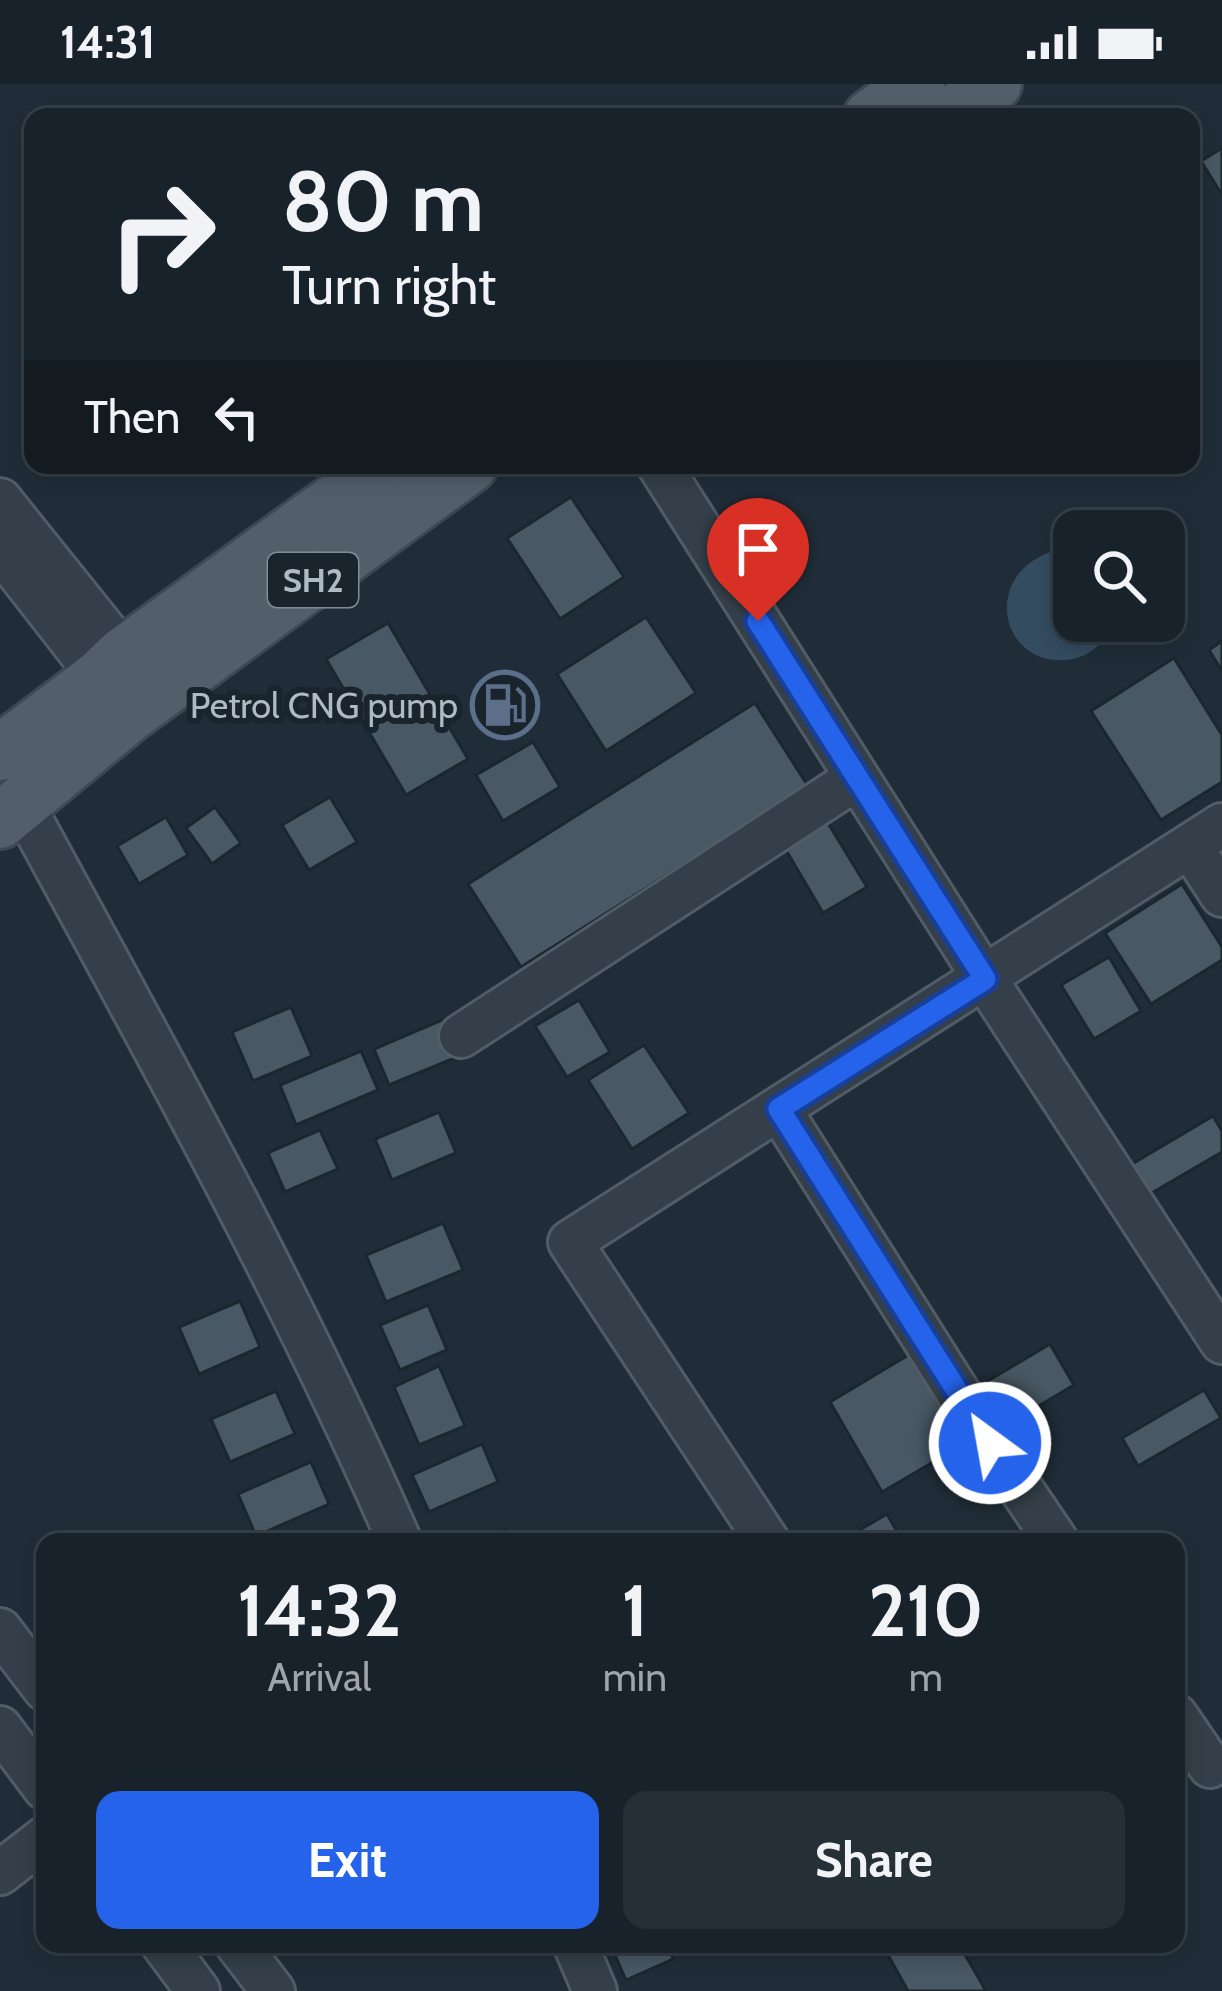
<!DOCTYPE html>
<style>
body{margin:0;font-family:Cabin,sans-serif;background:#252f36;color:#f1f3f6;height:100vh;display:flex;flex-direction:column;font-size:45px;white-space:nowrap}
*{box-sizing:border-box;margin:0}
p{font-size:39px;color:#9fa4a8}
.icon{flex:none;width:66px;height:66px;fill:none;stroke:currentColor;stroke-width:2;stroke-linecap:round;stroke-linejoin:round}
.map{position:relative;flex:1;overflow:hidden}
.side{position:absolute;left:36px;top:1449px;width:1149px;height:420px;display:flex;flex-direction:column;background:#18222a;border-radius:24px;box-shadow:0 6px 18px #0003,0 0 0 3px #363f47}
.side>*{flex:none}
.banner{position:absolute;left:24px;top:24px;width:1176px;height:366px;border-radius:24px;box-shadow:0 6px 18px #0003,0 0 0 3px #363f47;background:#18222a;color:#f1f3f6;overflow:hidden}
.controls{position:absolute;left:1053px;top:426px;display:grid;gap:24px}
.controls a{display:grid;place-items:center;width:132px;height:132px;border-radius:24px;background:#18222a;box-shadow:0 6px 18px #0003,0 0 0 3px #363f47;font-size:60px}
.pin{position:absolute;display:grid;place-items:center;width:102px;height:102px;color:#fff;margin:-123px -51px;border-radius:50% 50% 50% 0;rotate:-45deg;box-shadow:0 0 12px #0007}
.pin .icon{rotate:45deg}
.me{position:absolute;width:132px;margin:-66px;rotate:328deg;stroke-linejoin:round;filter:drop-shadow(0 0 9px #0008)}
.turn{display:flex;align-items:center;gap:42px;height:252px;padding:0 60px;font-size:54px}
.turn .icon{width:156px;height:156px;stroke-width:2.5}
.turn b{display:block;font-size:84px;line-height:102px}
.then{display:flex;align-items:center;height:114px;padding:0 60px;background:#0003;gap:24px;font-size:45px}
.eta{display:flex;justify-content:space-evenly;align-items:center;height:204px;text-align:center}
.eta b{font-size:72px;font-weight:700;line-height:84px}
.cta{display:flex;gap:24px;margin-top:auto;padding:24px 60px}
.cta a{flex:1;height:138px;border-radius:24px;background:#2563eb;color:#fff;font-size:48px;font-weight:700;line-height:138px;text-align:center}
.cta a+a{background:#252f36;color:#f1f3f6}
.status{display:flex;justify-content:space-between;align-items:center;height:84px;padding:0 60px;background:#18222a;direction:ltr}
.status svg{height:33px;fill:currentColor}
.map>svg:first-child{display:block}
.water{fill:#344c60}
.building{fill:#485864;stroke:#1b262f;stroke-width:3}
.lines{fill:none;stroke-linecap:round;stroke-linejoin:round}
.minor-casing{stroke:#515d66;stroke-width:48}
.major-casing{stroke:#3d4852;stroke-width:60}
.minor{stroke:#343f49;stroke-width:42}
.major{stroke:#525e69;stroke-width:54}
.route-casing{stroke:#184099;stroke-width:30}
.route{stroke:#2563eb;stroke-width:21}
.labels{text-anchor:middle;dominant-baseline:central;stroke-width:12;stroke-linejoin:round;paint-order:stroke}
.shield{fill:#19242d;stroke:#818d97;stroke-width:3}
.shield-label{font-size:33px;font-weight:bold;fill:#aebac5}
.poi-label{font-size:36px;fill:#aebac5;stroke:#19242d;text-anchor:end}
</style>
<div class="status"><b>14:31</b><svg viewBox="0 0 49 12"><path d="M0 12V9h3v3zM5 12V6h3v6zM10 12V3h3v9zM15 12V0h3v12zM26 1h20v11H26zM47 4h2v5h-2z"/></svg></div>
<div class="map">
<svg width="1222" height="1907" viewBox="0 0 1222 1907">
<rect width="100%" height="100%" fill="#202d38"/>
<path class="water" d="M 1057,466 L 1074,467 L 1074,537 L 1114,537 C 1105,559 1090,574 1065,576 C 999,581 980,487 1057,466 Z"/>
<g class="building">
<path d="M 1222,64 L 1222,111 L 1201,77 Z"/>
<path d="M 571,413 L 624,493 L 560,535 L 507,454 Z"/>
<path d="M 646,533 L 696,609 L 606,667 L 557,590 Z"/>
<path d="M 388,539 L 468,675 L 406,711 L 326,575 Z"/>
<path d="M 1222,557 L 1222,587 L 1209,566 Z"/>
<path d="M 1174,574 L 1222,651 L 1222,698 L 1161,736 L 1091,627 Z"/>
<path d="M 755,619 L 808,702 L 521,883 L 468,800 Z"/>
<path d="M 533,658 L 560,703 L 503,737 L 476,691 Z"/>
<path d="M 330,713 L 357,758 L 309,786 L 282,741 Z"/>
<path d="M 215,723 L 241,759 L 212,780 L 186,744 Z"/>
<path d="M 823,731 L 867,803 L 823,829 L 780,756 Z"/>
<path d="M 166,733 L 188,771 L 139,800 L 117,762 Z"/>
<path d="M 1182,800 L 1222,863 L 1222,876 L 1151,920 L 1105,849 Z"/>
<path d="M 1109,873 L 1141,927 L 1094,955 L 1061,901 Z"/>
<path d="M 579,916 L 610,968 L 567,993 L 535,942 Z"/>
<path d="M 291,923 L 312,972 L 253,997 L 232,948 Z"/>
<path d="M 451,932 L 467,969 L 389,1001 L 374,965 Z"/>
<path d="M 644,961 L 689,1029 L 632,1065 L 588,996 Z"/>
<path d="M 361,967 L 378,1006 L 296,1041 L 280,1001 Z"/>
<path d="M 439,1028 L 456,1069 L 392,1096 L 375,1055 Z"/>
<path d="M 1213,1032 L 1222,1047 L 1222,1068 L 1150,1110 L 1132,1080 Z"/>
<path d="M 320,1046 L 338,1085 L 285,1108 L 268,1069 Z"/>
<path d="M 443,1139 L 463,1186 L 386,1218 L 366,1171 Z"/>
<path d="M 240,1217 L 260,1263 L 199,1290 L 179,1243 Z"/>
<path d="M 428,1221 L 447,1266 L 400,1286 L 380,1241 Z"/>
<path d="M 1050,1260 L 1074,1301 L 993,1349 L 969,1308 Z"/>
<path d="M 910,1270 L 964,1360 L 882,1408 L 830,1318 Z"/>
<path d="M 439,1282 L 465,1342 L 419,1361 L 394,1303 Z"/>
<path d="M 1204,1306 L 1221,1334 L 1138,1382 L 1122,1354 Z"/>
<path d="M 276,1307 L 295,1350 L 230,1378 L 211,1335 Z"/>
<path d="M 482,1360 L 498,1398 L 429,1428 L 412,1391 Z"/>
<path d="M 311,1378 L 329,1420 L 256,1452 L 238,1410 Z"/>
<path d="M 887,1430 L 903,1458 L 839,1458 Z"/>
<path d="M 506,1445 L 512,1458 L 477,1458 Z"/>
<path d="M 610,1860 L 667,1860 L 673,1875 L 626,1896 Z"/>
<path d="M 907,1860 L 959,1860 L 986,1907 L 908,1907 L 888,1871 Z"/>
</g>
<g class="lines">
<defs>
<g id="minor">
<path d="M 659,381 L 985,895 L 1222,1258"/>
<path d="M 0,416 L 142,593"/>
<path d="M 0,465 L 117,615"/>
<path d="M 22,720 C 154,963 289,1204 400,1458"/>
<path d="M 1190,762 L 1222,811"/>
<path d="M 461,952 L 857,694"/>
<path d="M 779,1025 L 990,1359 L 1057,1458"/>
<path d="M 768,1458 L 570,1158 L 1222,741"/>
<path d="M 0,1546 L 45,1605"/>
<path d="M 1176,1632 L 1210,1682"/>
<path d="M 0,1644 L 45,1704"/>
<path d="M 0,1789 L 45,1754"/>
<path d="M 163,1860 L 198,1907"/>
<path d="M 237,1860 L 273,1907"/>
<path d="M 575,1860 L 595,1907"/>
</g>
<g id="major">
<path d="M 871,33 L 917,0"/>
<path d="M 948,33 L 994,0"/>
<path d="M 0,669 L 99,594 L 123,571 L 385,381"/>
<path d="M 0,737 L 130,630 L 470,381"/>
</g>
</defs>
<use href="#minor" class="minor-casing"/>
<use href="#major" class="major-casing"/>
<use href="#minor" class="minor"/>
<use href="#major" class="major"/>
</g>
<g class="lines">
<defs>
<path id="route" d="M 758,537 L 985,895 L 779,1025 L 990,1359"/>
</defs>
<use href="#route" class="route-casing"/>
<use href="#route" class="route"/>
</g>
<defs>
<symbol id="fuel-ring" viewBox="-11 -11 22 22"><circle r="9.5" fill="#19242d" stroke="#5c6f8a" stroke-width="1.5"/><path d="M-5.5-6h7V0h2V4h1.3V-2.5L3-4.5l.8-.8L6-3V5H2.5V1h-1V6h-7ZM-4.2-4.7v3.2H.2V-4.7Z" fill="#5c6f8a"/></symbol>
</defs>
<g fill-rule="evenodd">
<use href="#fuel-ring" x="467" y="583" width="76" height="76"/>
</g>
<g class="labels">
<rect class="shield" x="268" y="469" width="90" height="54" rx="9"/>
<g class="shield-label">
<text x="313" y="496">SH2</text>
</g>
<g class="poi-label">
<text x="458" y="621">Petrol CNG pump</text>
</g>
</g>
</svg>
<div class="controls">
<a><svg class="icon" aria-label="search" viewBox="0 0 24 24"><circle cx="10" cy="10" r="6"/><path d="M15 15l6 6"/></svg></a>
</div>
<div class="pin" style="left:758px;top:537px;background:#d93025"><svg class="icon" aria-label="arrive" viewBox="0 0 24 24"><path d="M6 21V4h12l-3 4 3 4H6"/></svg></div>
<svg class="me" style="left:990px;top:1359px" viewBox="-20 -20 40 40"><circle r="17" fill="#2563eb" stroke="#fff" stroke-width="3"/><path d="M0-11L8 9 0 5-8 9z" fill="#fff"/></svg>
<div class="banner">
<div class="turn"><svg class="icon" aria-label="right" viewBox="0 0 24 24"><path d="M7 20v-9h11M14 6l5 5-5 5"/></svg><div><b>80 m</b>Turn right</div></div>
<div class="then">Then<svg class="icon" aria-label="left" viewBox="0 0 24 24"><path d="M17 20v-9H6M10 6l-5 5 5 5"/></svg></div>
</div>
<section class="side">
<div class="eta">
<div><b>14:32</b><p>Arrival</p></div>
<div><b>1</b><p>min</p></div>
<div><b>210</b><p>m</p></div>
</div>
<div class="cta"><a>Exit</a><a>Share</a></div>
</section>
</div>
